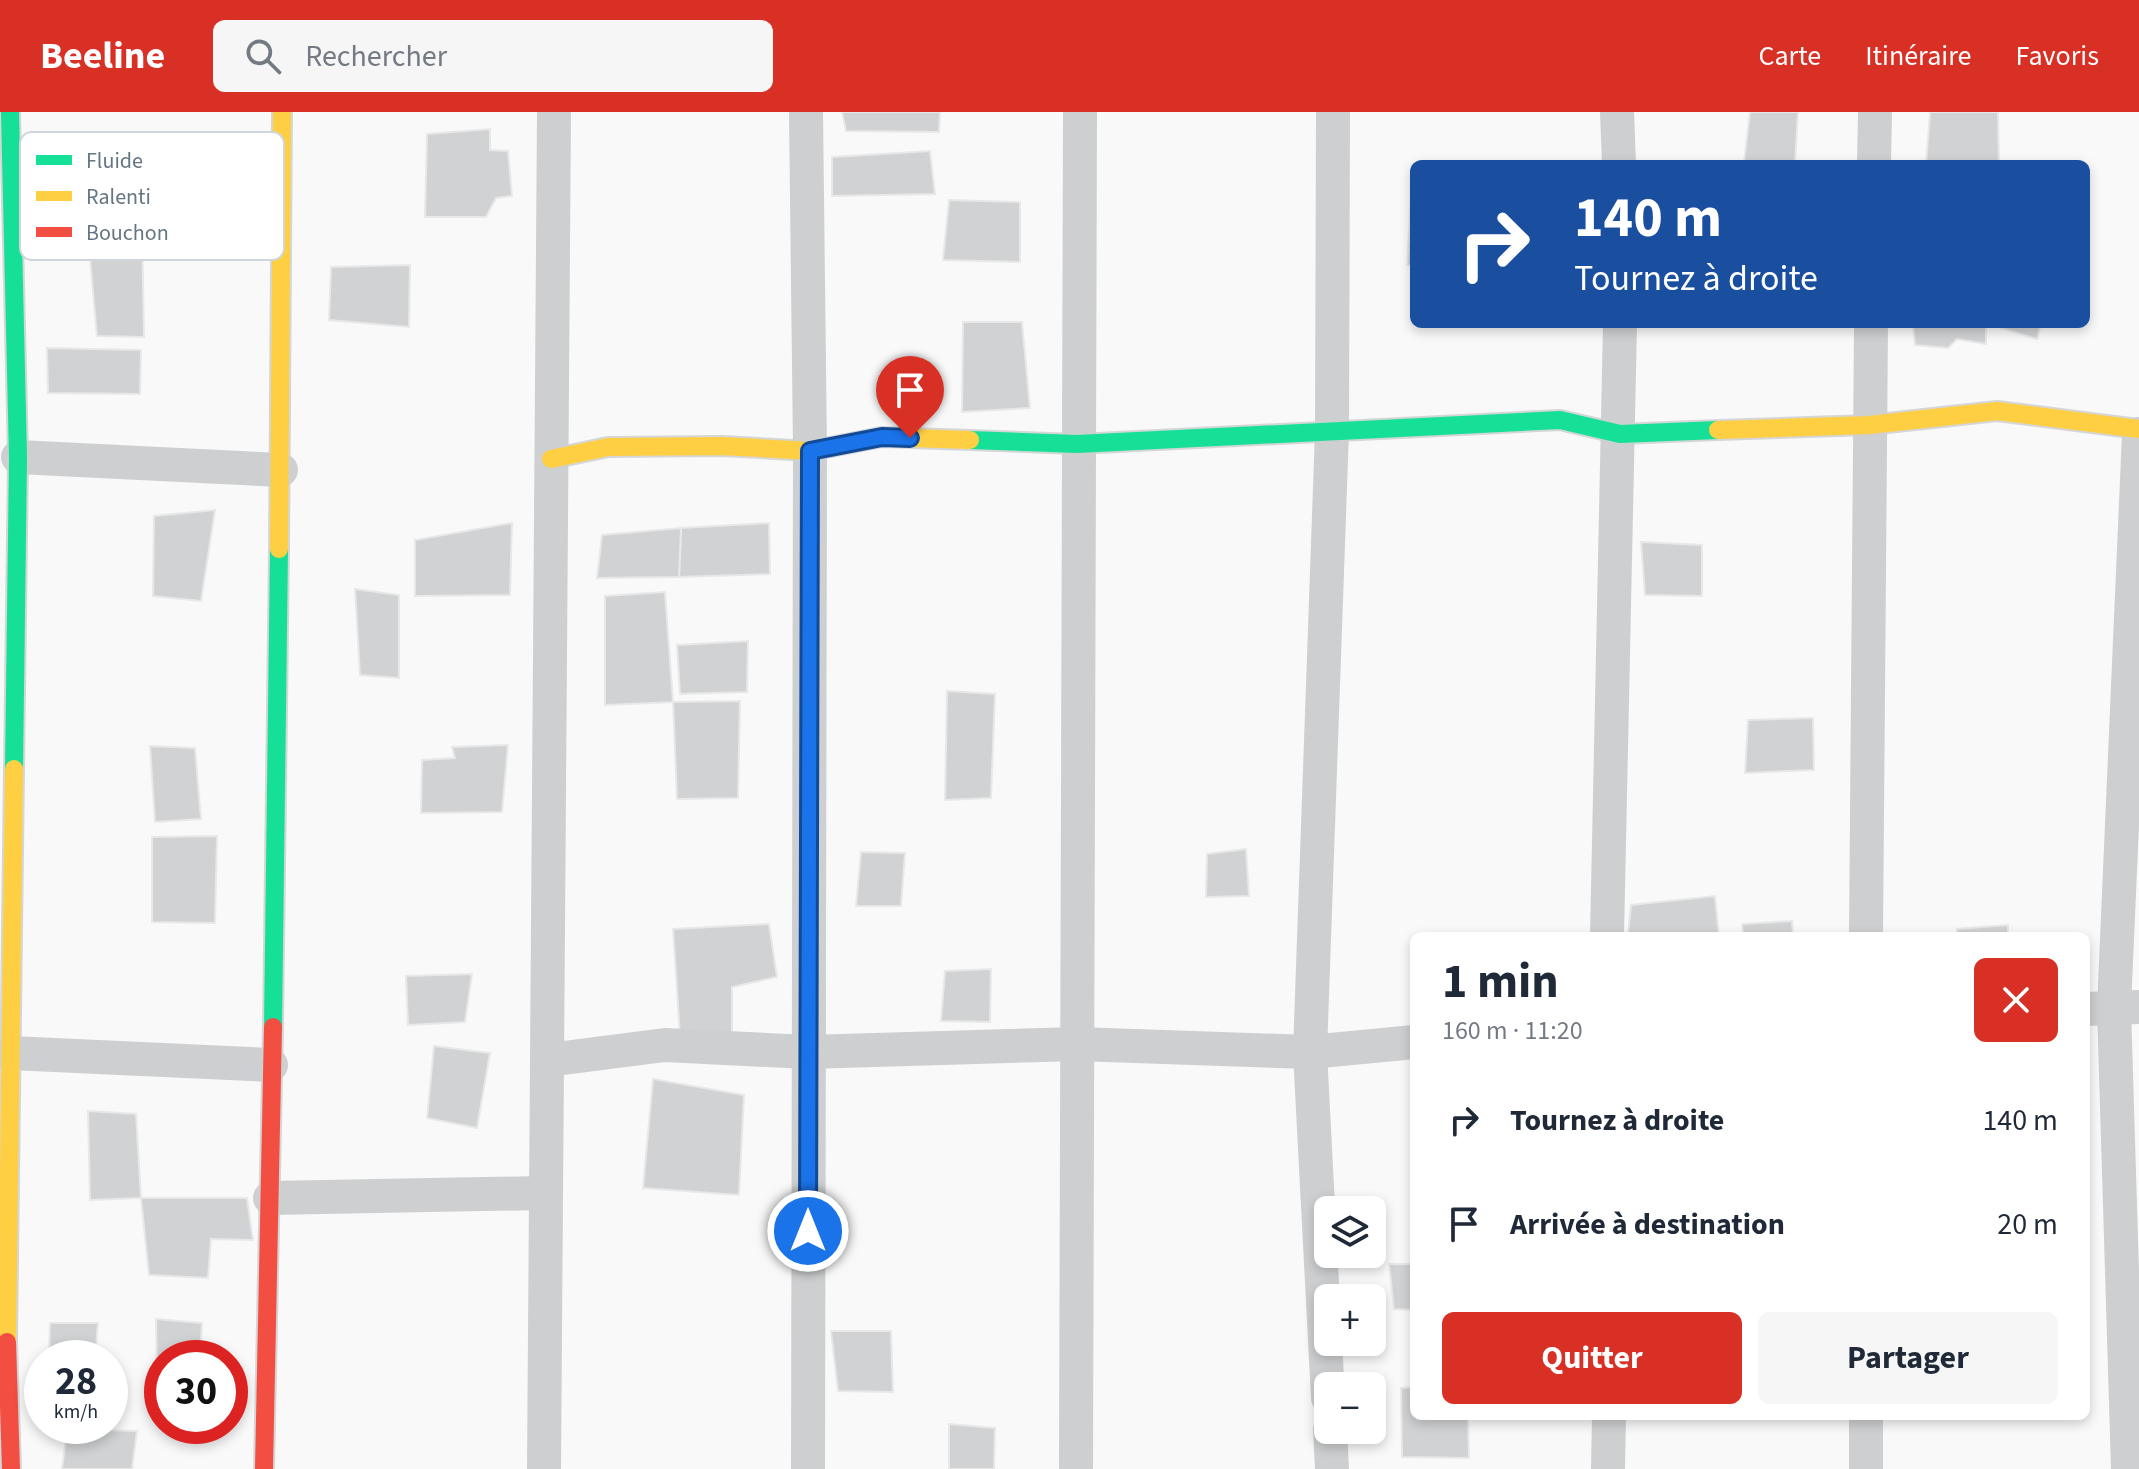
<!DOCTYPE html>
<html lang="fr">
<meta charset="utf-8">
<style>
body{margin:0;font-family:"Source Sans 3",sans-serif;background:#f6f6f7;color:#1f2937;height:100vh;display:flex;flex-direction:column;font-size:30px;white-space:nowrap}
*{box-sizing:border-box;margin:0}
p{font-size:26px;color:#747a83}
.icon{flex:none;width:44px;height:44px;fill:none;stroke:currentColor;stroke-width:2;stroke-linecap:round;stroke-linejoin:round}
.map{position:relative;flex:1;overflow:hidden}
.side{position:absolute;left:1410px;top:820px;width:680px;height:488px;display:flex;flex-direction:column;background:#fff;border-radius:12px;box-shadow:0 4px 12px #0003}
.side>*{flex:none}
.hud{position:absolute;left:1410px;top:48px;width:680px;height:168px;border-radius:12px;box-shadow:0 4px 12px #0003;background:#1a4fa0;color:#fff;overflow:hidden}
.controls{position:absolute;left:1314px;top:1084px;display:grid;gap:16px}
.controls a{display:grid;place-items:center;width:72px;height:72px;border-radius:12px;background:#fff;box-shadow:0 4px 12px #0003;font-size:40px}
.speed{position:absolute;left:24px;top:1228px;display:flex;gap:16px;font-size:40px;font-weight:700;text-align:center}
.speed>*{display:grid;place-content:center;width:104px;height:104px;border-radius:50%;background:#fff;box-shadow:0 4px 12px #0003;line-height:1}
.speed small{font-size:20px;font-weight:400}
.speed .limit{border:12px solid #d22;background:#fff;color:#111}
.pin{position:absolute;display:grid;place-items:center;width:68px;height:68px;color:#fff;margin:-82px -34px;border-radius:50% 50% 50% 0;rotate:-45deg;box-shadow:0 0 8px #0007}
.pin .icon{rotate:45deg}
.me{position:absolute;width:88px;margin:-44px;rotate:0deg;stroke-linejoin:round;filter:drop-shadow(0 0 6px #0008)}
.turn{display:flex;align-items:center;gap:28px;height:168px;padding:0 32px;font-size:36px}
.turn .icon{width:104px;height:104px;stroke-width:2.5}
.turn b{display:block;font-size:56px;line-height:68px}
.round{display:grid;place-items:center;flex:none;width:84px;height:84px;border-radius:12px;background:#f6f6f7}
.summary{display:flex;align-items:center;justify-content:space-between;height:136px;padding:0 32px}
h1{font-size:48px;font-weight:700;line-height:60px}
.primary-button{display:flex;gap:16px;margin-top:auto;padding:16px 32px}
.primary-button a{flex:1;height:92px;border-radius:12px;background:#d93025;color:#fff;font-size:32px;font-weight:700;line-height:92px;text-align:center}
.primary-button a+a{background:#f6f6f7;color:#1f2937}
ul{padding:0;list-style:none}
li{display:flex;align-items:center;gap:24px;height:104px;padding:0 32px}
li div{flex:1}
li b{display:block;font-size:30px}
li em{font-style:normal}
header{display:flex;align-items:center;gap:48px;box-sizing:border-box;height:112px;padding:0 40px;background:#d93025;color:#fff}
header strong{font-size:38px}
nav{display:flex;gap:44px;margin-inline-start:auto;font-size:28px}
.search{width:560px;height:72px;background:#f6f6f7;display:flex;align-items:center;gap:20px;box-sizing:border-box;padding:0 28px;border-radius:12px;color:#747a83;font-size:30px}
.map>svg:first-child{display:block}
.building{fill:#d0d2d3;stroke:#e8e8e8;stroke-width:2}
.lines{fill:none;stroke-linecap:round;stroke-linejoin:round}
.fast-casing{stroke:#d5d6d7;stroke-width:22}
.slow-casing{stroke:#d5d6d7;stroke-width:22}
.jam-casing{stroke:#d5d6d7;stroke-width:22}
.street{stroke:#cecfd0;stroke-width:34}
.fast{stroke:#16e098;stroke-width:18}
.slow{stroke:#ffcf43;stroke-width:18}
.jam{stroke:#f24e42;stroke-width:18}
.route-casing{stroke:#114b97;stroke-width:20}
.route{stroke:#1a73e8;stroke-width:14}
.key{fill:#fff;stroke:#d1d6da;stroke-width:2}
.key-label{font-size:22px;fill:#657683}
</style>
<header>
<strong>Beeline</strong>
<div class="search"><svg class="icon" aria-label="search" viewBox="0 0 24 24"><circle cx="10" cy="10" r="6"/><path d="M15 15l6 6"/></svg>Rechercher</div>
<nav><a>Carte</a><a>Itinéraire</a><a>Favoris</a></nav>
</header>
<div class="map">
<svg width="2139" height="1357" viewBox="0 0 2139 1357">
<rect width="100%" height="100%" fill="#f9f9f9"/>
<g class="building">
<path d="M 842,0 L 940,0 L 939,20 L 846,19 Z"/>
<path d="M 1750,0 L 1798,0 L 1795,52 L 1744,50 Z"/>
<path d="M 1930,0 L 1998,0 L 1999,52 L 1926,52 Z"/>
<path d="M 490,17 L 490,38 L 508,39 L 512,84 L 496,86 L 486,105 L 425,105 L 427,22 Z"/>
<path d="M 930,39 L 935,82 L 832,84 L 832,45 Z"/>
<path d="M 1412,71 L 1414,71 L 1414,154 L 1407,153 Z"/>
<path d="M 949,88 L 1020,90 L 1020,150 L 943,148 Z"/>
<path d="M 142,113 L 144,225 L 97,224 L 87,114 Z"/>
<path d="M 410,153 L 409,215 L 329,208 L 331,155 Z"/>
<path d="M 963,210 L 1022,210 L 1030,296 L 962,300 Z"/>
<path d="M 1913,212 L 1986,212 L 1986,232 L 1957,227 L 1948,236 L 1915,233 Z"/>
<path d="M 2002,212 L 2041,212 L 2037,227 L 2001,216 Z"/>
<path d="M 47,236 L 141,238 L 140,282 L 48,281 Z"/>
<path d="M 215,398 L 201,489 L 153,484 L 154,404 Z"/>
<path d="M 512,411 L 510,483 L 415,484 L 415,428 Z"/>
<path d="M 769,411 L 770,462 L 679,465 L 681,416 Z"/>
<path d="M 681,416 L 679,465 L 597,466 L 602,423 Z"/>
<path d="M 1641,430 L 1702,433 L 1702,484 L 1645,483 Z"/>
<path d="M 355,477 L 399,483 L 399,566 L 360,563 Z"/>
<path d="M 665,480 L 673,590 L 605,593 L 605,484 Z"/>
<path d="M 748,529 L 747,580 L 680,582 L 677,533 Z"/>
<path d="M 947,579 L 995,582 L 991,686 L 945,688 Z"/>
<path d="M 740,589 L 738,686 L 677,687 L 673,590 Z"/>
<path d="M 1813,606 L 1814,658 L 1745,661 L 1748,608 Z"/>
<path d="M 508,633 L 502,700 L 421,701 L 422,648 L 455,646 L 452,635 Z"/>
<path d="M 150,634 L 195,636 L 201,707 L 155,710 Z"/>
<path d="M 217,724 L 215,811 L 152,810 L 152,725 Z"/>
<path d="M 1246,737 L 1249,784 L 1206,785 L 1207,742 Z"/>
<path d="M 861,740 L 905,741 L 901,794 L 856,794 Z"/>
<path d="M 1715,784 L 1719,824 L 1628,821 L 1631,793 Z"/>
<path d="M 1792,809 L 1793,824 L 1743,824 L 1742,812 Z"/>
<path d="M 769,812 L 777,865 L 732,875 L 732,922 L 680,924 L 673,817 Z"/>
<path d="M 2008,813 L 2008,824 L 1957,824 L 1957,817 Z"/>
<path d="M 991,857 L 990,910 L 941,909 L 945,859 Z"/>
<path d="M 472,862 L 465,910 L 408,913 L 406,864 Z"/>
<path d="M 434,934 L 490,941 L 477,1016 L 427,1006 Z"/>
<path d="M 653,967 L 744,983 L 739,1083 L 643,1076 Z"/>
<path d="M 88,999 L 136,1002 L 141,1086 L 90,1088 Z"/>
<path d="M 141,1086 L 247,1086 L 253,1128 L 211,1127 L 208,1166 L 149,1163 Z"/>
<path d="M 1389,1152 L 1414,1152 L 1414,1198 L 1394,1197 Z"/>
<path d="M 156,1207 L 202,1211 L 200,1246 L 162,1246 L 162,1269 L 157,1269 Z"/>
<path d="M 50,1211 L 98,1211 L 95,1246 L 49,1246 Z"/>
<path d="M 831,1219 L 891,1219 L 893,1280 L 838,1279 Z"/>
<path d="M 1414,1275 L 1414,1304 L 1468,1304 L 1469,1346 L 1402,1345 L 1401,1276 Z"/>
<path d="M 949,1312 L 995,1316 L 994,1357 L 949,1357 Z"/>
<path d="M 67,1317 L 137,1319 L 132,1357 L 62,1357 Z"/>
</g>
<g class="lines">
<defs>
<g id="fast">
<path d="M 10,0 L 18,345 L 14,657"/>
<path d="M 970,328 L 1077,332 L 1560,308 L 1620,322 L 1718,318"/>
<path d="M 273,915 L 279,437"/>
</g>
<g id="slow">
<path d="M 1718,318 L 1869,313 L 1997,299 L 2139,317"/>
<path d="M 551,347 L 608,335 L 723,334 L 810,339 L 882,325 L 970,328"/>
<path d="M 279,437 L 282,0"/>
<path d="M 7,1230 L 14,657"/>
</g>
<g id="jam">
<path d="M 7,1230 L 11,1357"/>
<path d="M 264,1357 L 273,915"/>
</g>
</defs>
<use href="#fast" class="fast-casing"/>
<use href="#slow" class="slow-casing"/>
<use href="#jam" class="jam-casing"/>
<g class="street">
<path d="M 806,0 L 810,339 L 808,1357"/>
<path d="M 1617,0 L 1619,52"/>
<path d="M 1874,52 L 1875,0"/>
<path d="M 18,345 L 281,358"/>
<path d="M 1607,824 L 1620,212"/>
<path d="M 1866,824 L 1871,212"/>
<path d="M 2086,897 L 2139,895"/>
<path d="M 11,941 L 271,953"/>
<path d="M 548,948 L 665,933 L 807,940 L 1077,932 L 1310,940 L 1414,930"/>
<path d="M 270,1086 L 544,1081"/>
<path d="M 1328,1286 L 1310,940 L 1332,319 L 1333,0"/>
<path d="M 1866,1304 L 1866,1357"/>
<path d="M 1330,1318 L 1332,1357"/>
<path d="M 544,1357 L 554,0"/>
<path d="M 1076,1357 L 1080,0"/>
<path d="M 1608,1357 L 1609,1304"/>
<path d="M 2128,1357 L 2114,896 L 2139,322"/>
</g>
<use href="#fast" class="fast"/>
<use href="#slow" class="slow"/>
<use href="#jam" class="jam"/>
</g>
<g class="lines">
<defs>
<path id="route" d="M 808,1119 L 810,339 L 882,325 L 910,326"/>
</defs>
<use href="#route" class="route-casing"/>
<use href="#route" class="route"/>
</g>
<rect x="20" y="20" width="264" height="128" rx="12" class="key"/>
<rect x="36" y="43" width="36" height="10" fill="#16e098"/>
<rect x="36" y="79" width="36" height="10" fill="#ffcf43"/>
<rect x="36" y="115" width="36" height="10" fill="#f24e42"/>
<g class="key-label">
<text x="86" y="56">Fluide</text>
<text x="86" y="92">Ralenti</text>
<text x="86" y="128">Bouchon</text>
</g>
</svg>
<div class="controls">
<a><svg class="icon" aria-label="layers" viewBox="0 0 24 24"><path d="M12 4l9 5-9 5-9-5zM3 14l9 5 9-5"/></svg></a>
<a>+</a>
<a>−</a>
</div>
<div class="speed"><div>28<small>km/h</small></div><div class="limit">30</div></div>
<div class="pin" style="left:910px;top:326px;background:#d93025"><svg class="icon" aria-label="arrive" viewBox="0 0 24 24"><path d="M6 21V4h12l-3 4 3 4H6"/></svg></div>
<svg class="me" style="left:808px;top:1119px" viewBox="-20 -20 40 40"><circle r="17" fill="#1a73e8" stroke="#fff" stroke-width="3"/><path d="M0-11L8 9 0 5-8 9z" fill="#fff"/></svg>
<div class="hud">
<div class="turn"><svg class="icon" aria-label="right" viewBox="0 0 24 24"><path d="M7 20v-9h11M14 6l5 5-5 5"/></svg><div><b>140 m</b>Tournez à droite</div></div>
</div>
<section class="side">
<div class="summary"><div><h1>1 min</h1><p>160 m · 11:20</p></div><a class="round" style="background:#d93025;color:#fff"><svg class="icon" aria-label="close" viewBox="0 0 24 24"><path d="M6 6l12 12M18 6L6 18"/></svg></a></div>
<ul>
<li><svg class="icon" aria-label="right" viewBox="0 0 24 24"><path d="M7 20v-9h11M14 6l5 5-5 5"/></svg><div><b>Tournez à droite</b></div><em>140 m</em></li>
<li><svg class="icon" aria-label="arrive" viewBox="0 0 24 24"><path d="M6 21V4h12l-3 4 3 4H6"/></svg><div><b>Arrivée à destination</b></div><em>20 m</em></li>
</ul>
<div class="primary-button"><a>Quitter</a><a>Partager</a></div>
</section>
</div>
